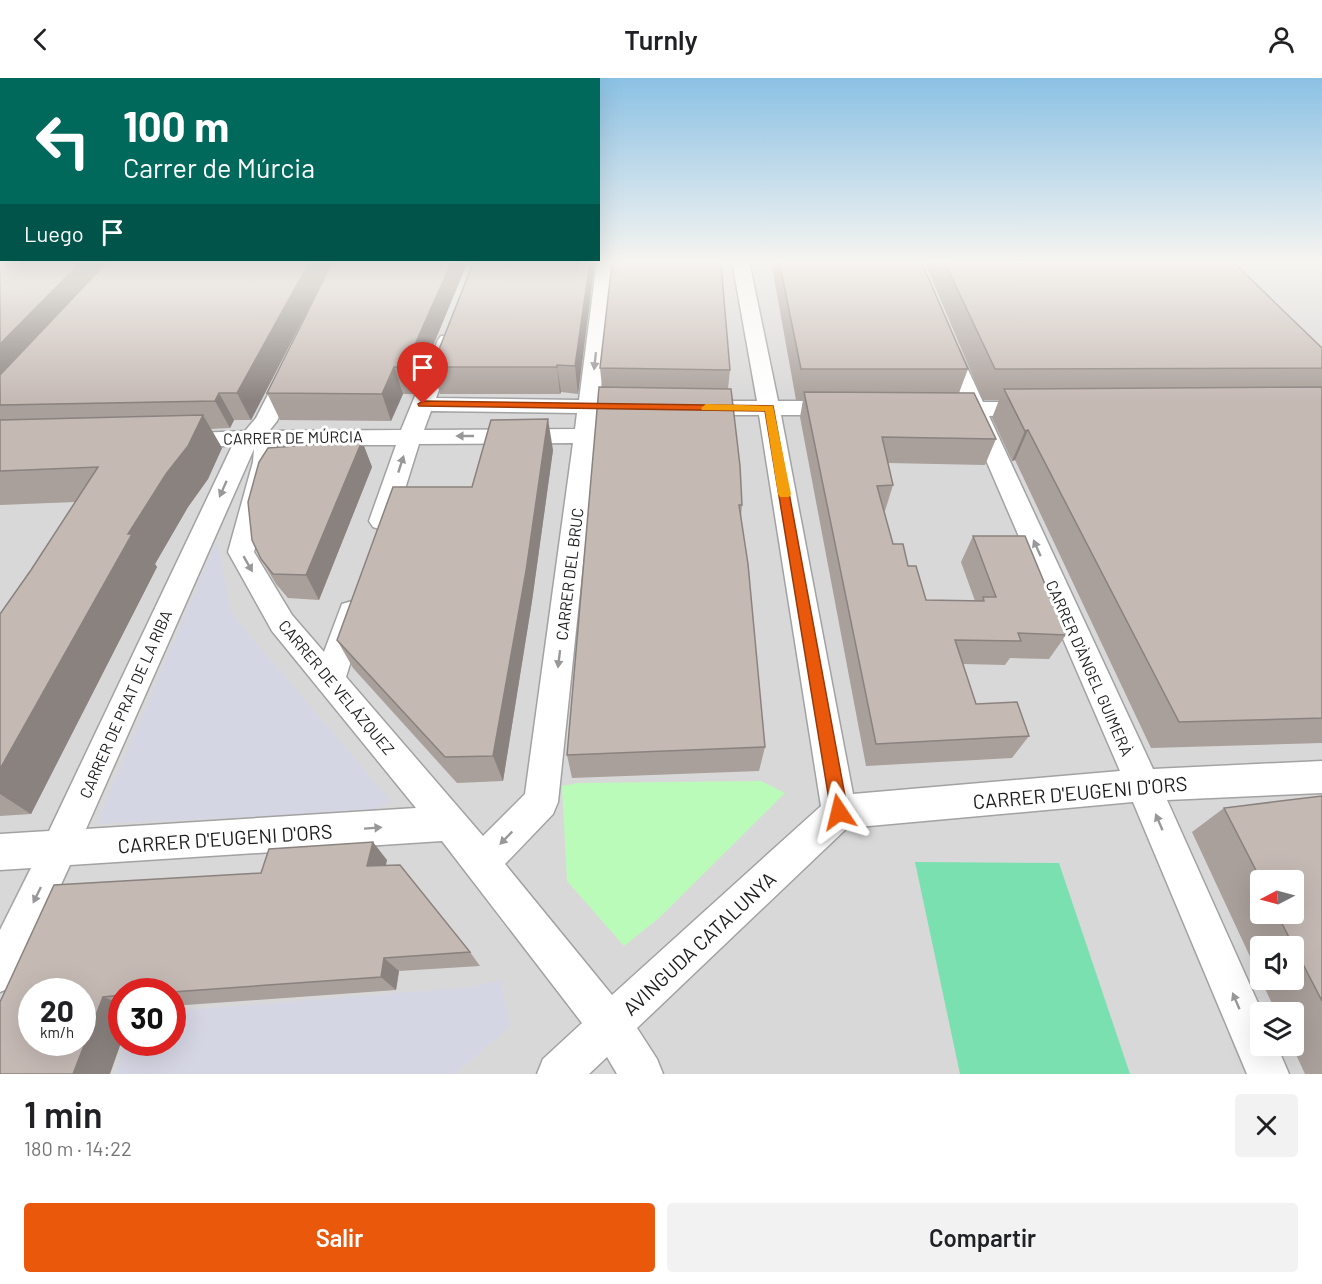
<!DOCTYPE html>
<html lang="es">
<meta charset="utf-8">
<style>
body{margin:0;font-family:Barlow,sans-serif;background:#f2f2f2;color:#202124;height:100vh;display:flex;flex-direction:column;font-size:22px;white-space:nowrap}
*{box-sizing:border-box;margin:0}
p{font-size:20px;color:#757577}
.icon{flex:none;width:33px;height:33px;fill:none;stroke:currentColor;stroke-width:2;stroke-linecap:round;stroke-linejoin:round}
.map{position:relative;height:996px;overflow:hidden}
.drawer{display:flex;flex-direction:column;background:#fff;flex:1}
.drawer>*{flex:none}
.top-card{position:absolute;left:0px;top:0px;width:600px;height:183px;box-shadow:0 6px 24px #0002;background:#00695c;color:#fff;overflow:hidden}
.needle{width:39px;rotate:264deg}
.tools{position:absolute;left:1250px;top:792px;display:grid;gap:12px}
.tools a{display:grid;place-items:center;width:54px;height:54px;border-radius:6px;background:#fff;box-shadow:0 6px 24px #0002;font-size:30px}
.speed{position:absolute;left:18px;top:900px;display:flex;gap:12px;font-size:30px;font-weight:700;text-align:center}
.speed>*{display:grid;place-content:center;width:78px;height:78px;border-radius:50%;background:#fff;box-shadow:0 6px 24px #0002;line-height:1}
.speed small{font-size:15px;font-weight:400}
.speed .limit{border:9px solid #d22;background:#fff;color:#111}
.pin{position:absolute;display:grid;place-items:center;width:51px;height:51px;color:#fff;margin:-62px -26px;border-radius:50% 50% 50% 0;rotate:-45deg;box-shadow:0 0 6px #0007}
.pin .icon{rotate:45deg}
.me{position:absolute;width:66px;margin:-33px;rotate:350deg;stroke-linejoin:round;filter:drop-shadow(0 0 4px #0008)}
.turn{display:flex;align-items:center;gap:21px;height:126px;padding:0 24px;font-size:27px}
.turn .icon{width:78px;height:78px;stroke-width:2.5}
.turn b{display:block;font-size:42px;line-height:51px}
.then{display:flex;align-items:center;height:57px;padding:0 24px;background:#0003;gap:12px;font-size:22px}
.round{display:grid;place-items:center;flex:none;width:63px;height:63px;border-radius:6px;background:#f2f2f2}
.summary{display:flex;align-items:center;justify-content:space-between;height:102px;padding:0 24px}
h1{font-size:36px;font-weight:600;line-height:45px}
.cta{display:flex;gap:12px;margin-top:auto;padding:12px 24px}
.cta a{flex:1;height:69px;border-radius:6px;background:#ea580c;color:#fff;font-size:24px;font-weight:600;line-height:69px;text-align:center}
.cta a+a{background:#f2f2f2;color:#202124}
header{display:flex;justify-content:space-between;align-items:center;height:78px;padding:0 24px;background:#fff;font-size:27px;font-weight:600}
.map>svg:first-child{display:block}
.residential{fill:#d9d8d8;fill-rule:evenodd}
.park{fill:#bbfbba}
.pitch{fill:#7be0af}
.plaza{fill:#d5d6e3}
.lines{fill:none;stroke-linecap:round;stroke-linejoin:round}
.minor-casing{stroke:#a2a2a2;stroke-width:3}
.minor{fill:#fff;fill-rule:evenodd}
.wall{fill:#a99f9b;fill-rule:evenodd}
.shaded-wall{fill:#8a827e}
.building{fill:#c5b9b4;stroke:#8a827e;stroke-width:1.5;fill-rule:evenodd}
.oneway{fill:#989898}
.route{fill:#ea580c;stroke:#983908;stroke-width:1.5}
.slow{fill:#f59e0b}
.labels{text-anchor:middle;dominant-baseline:central;stroke-width:6;stroke-linejoin:round;paint-order:stroke}
.street-label{font-size:16px;fill:#1b1b1b;stroke:#fff}
.near-street-label{font-size:20px;fill:#1b1b1b;stroke:#fff}
</style>
<header><svg class="icon" aria-label="back" viewBox="0 0 24 24"><path d="M15 5l-7 7 7 7"/></svg>Turnly<svg class="icon" aria-label="person" viewBox="0 0 24 24"><circle cx="12" cy="8" r="4"/><path d="M4 21q1-7 8-7t8 7"/></svg></header>
<div class="map">
<svg width="1322" height="996" viewBox="0 0 1322 996">
<rect width="100%" height="100%" fill="#ede8e0"/>
<path class="residential" d="M 0,183 L 1322,183 L 1322,996 L 0,996 ZM 1260,802 L 1293,802 L 1293,836 L 1260,836 ZM 1260,868 L 1293,868 L 1293,902 L 1260,902 ZM 32,914 L 82,914 L 82,964 L 32,964 ZM 122,914 L 172,914 L 172,964 L 122,964 ZM 1260,934 L 1293,934 L 1293,968 L 1260,968 Z"/>
<path class="park" d="M 761,703 L 785,715 L 659,840 L 624,868 L 567,803 L 562,708 L 578,705 Z"/>
<path class="pitch" d="M 915,784 L 1059,785 L 1130,996 L 960,996 Z"/>
<g class="plaza">
<path d="M 217,462 L 231,535 L 391,723 L 372,734 L 96,746 Z"/>
<path d="M 501,902 L 510,949 L 455,996 L 115,996 L 126,965 L 172,964 L 173,933 L 471,909 Z"/>
</g>
<g class="lines">
<defs>
<path id="minor" d="M 597,183 L 614,183 L 600,322 L 642,324 L 645,329 L 642,334 L 599,335 L 598,358 L 596,362 L 558,724 L 553,736 L 505,786 L 612,917 L 821,728 L 759,337 L 696,337 L 688,335 L 685,330 L 688,325 L 696,323 L 757,323 L 732,183 L 749,183 L 778,323 L 838,323 L 846,325 L 849,330 L 846,335 L 838,337 L 781,337 L 853,716 L 1120,693 L 967,338 L 937,336 L 934,331 L 937,326 L 962,324 L 939,272 L 942,268 L 956,268 L 959,272 L 983,324 L 1033,324 L 1041,326 L 1044,331 L 1041,336 L 989,338 L 1153,691 L 1322,683 L 1322,715 L 1167,722 L 1262,934 L 1260,934 L 1260,968 L 1277,968 L 1289,996 L 1247,996 L 1133,724 L 847,750 L 637,950 L 657,981 L 663,996 L 617,996 L 607,979 L 589,996 L 537,996 L 543,981 L 582,945 L 442,763 L 70,787 L 14,908 L 0,914 L 0,852 L 31,790 L 0,792 L 0,756 L 49,753 L 232,368 L 181,368 L 173,366 L 170,361 L 173,356 L 245,353 L 256,340 L 279,295 L 282,291 L 289,289 L 296,291 L 299,295 L 277,343 L 269,353 L 401,352 L 438,262 L 441,258 L 455,258 L 458,262 L 436,320 L 579,322 ZM 431,333 L 577,335 L 575,351 L 424,352 ZM 573,365 L 525,716 L 483,758 L 346,599 L 366,534 L 362,526 L 352,523 L 342,526 L 324,574 L 292,537 L 254,474 L 277,384 L 277,367 L 396,367 L 369,443 L 373,449 L 382,452 L 391,449 L 395,443 L 419,366 ZM 254,371 L 253,384 L 228,474 L 272,553 L 416,730 L 86,751 Z"/>
</defs>
<use href="#minor" class="minor-casing"/>
<use href="#minor" class="minor"/>
</g>
<g class="wall">
<path d="M 0,183 L 333,183 L 251,342 L 234,342 L 230,350 L 211,351 L 222,370 L 208,401 L 188,429 L 155,486 L 157,489 L 31,736 L 0,738 L 0,536 L 31,492 L 75,424 L 0,427 Z"/>
<path d="M 468,183 L 413,316 L 403,316 L 391,343 L 280,342 L 267,315 Z"/>
<path d="M 474,183 L 595,183 L 578,316 L 561,314 L 560,316 L 440,316 L 432,289 Z"/>
<path d="M 612,183 L 675,183 L 671,185 L 730,292 L 728,311 L 742,427 L 741,439 L 765,669 L 759,693 L 572,700 L 567,677 L 602,309 L 600,290 Z"/>
<path d="M 772,183 L 921,183 L 968,291 L 959,315 L 996,361 L 985,387 L 888,385 L 893,407 L 885,433 L 884,433 L 893,466 L 908,488 L 926,522 L 975,523 L 961,484 L 973,458 L 1066,557 L 1049,581 L 1010,580 L 1005,587 L 963,586 L 976,626 L 1029,658 L 1012,680 L 866,688 L 800,339 L 803,322 L 796,322 L 772,189 Z"/>
<path d="M 924,183 L 1232,183 L 1322,270 L 1322,665 L 1151,670 L 1015,382 L 1012,383 L 992,340 L 999,322 L 983,322 Z"/>
<path d="M 362,363 L 372,389 L 319,522 L 288,520 L 276,506 L 261,481 Z"/>
<path d="M 553,372 L 532,523 L 503,703 L 457,705 L 353,590 L 337,562 L 472,409 Z"/>
<path d="M 1322,718 L 1322,996 L 1305,996 L 1292,968 L 1293,968 L 1293,934 L 1276,934 L 1261,902 L 1293,902 L 1293,868 L 1260,868 L 1260,900 L 1192,754 L 1224,730 ZM 1260,802 L 1293,802 L 1293,836 L 1260,836 Z"/>
<path d="M 387,782 L 385,787 L 470,874 L 480,888 L 399,893 L 396,912 L 172,928 L 172,914 L 122,914 L 122,962 L 54,807 L 261,795 Z"/>
</g>
<g class="shaded-wall">
<path d="M 82,183 L 121,183 L 0,316 L 0,266 Z"/>
<path d="M 310,183 L 333,183 L 251,342 L 237,315 Z"/>
<path d="M 452,183 L 468,183 L 413,316 L 405,289 Z"/>
<path d="M 590,183 L 595,183 L 578,316 L 575,288 Z"/>
<path d="M 617,183 L 675,183 L 613,211 L 612,185 Z"/>
<path d="M 557,287 L 561,314 L 560,316 L 557,289 Z"/>
<path d="M 394,289 L 403,316 L 391,343 L 382,316 Z"/>
<path d="M 219,315 L 234,342 L 230,350 L 215,323 Z"/>
<path d="M 203,337 L 222,370 L 208,401 L 188,429 L 155,486 L 157,489 L 31,736 L 0,716 L 0,691 L 128,456 Z"/>
<path d="M 548,341 L 553,372 L 532,523 L 503,703 L 493,678 Z"/>
<path d="M 1028,352 L 1015,382 L 1012,383 L 1025,353 Z"/>
<path d="M 362,363 L 372,389 L 319,522 L 306,497 Z"/>
<path d="M 373,764 L 387,782 L 382,805 L 367,788 Z"/>
<path d="M 384,880 L 399,893 L 396,912 L 381,899 Z"/>
<path d="M 103,919 L 122,926 L 122,962 L 110,996 L 73,996 Z"/>
</g>
<g class="building">
<path d="M 0,183 L 82,183 L 0,266 Z"/>
<path d="M 108,183 L 310,183 L 237,315 L 219,315 L 215,323 L 0,327 L 0,297 Z"/>
<path d="M 333,183 L 452,183 L 405,289 L 394,289 L 382,316 L 267,315 Z"/>
<path d="M 474,183 L 590,183 L 575,288 L 557,287 L 557,289 L 432,289 Z"/>
<path d="M 779,183 L 921,183 L 968,291 L 801,291 Z"/>
<path d="M 944,183 L 1232,183 L 1322,270 L 1322,290 L 995,291 Z"/>
<path d="M 612,185 L 721,186 L 730,292 L 600,290 Z"/>
<path d="M 599,309 L 731,311 L 740,388 L 742,427 L 739,427 L 748,486 L 765,669 L 567,677 Z"/>
<path d="M 1322,309 L 1322,640 L 1179,644 L 1028,352 L 1025,353 L 1004,311 Z"/>
<path d="M 804,314 L 974,315 L 996,361 L 882,359 L 893,407 L 877,408 L 893,466 L 903,466 L 908,488 L 916,488 L 926,522 L 984,523 L 983,519 L 996,519 L 973,458 L 1025,458 L 1066,557 L 1018,555 L 1021,563 L 955,562 L 976,626 L 1017,624 L 1029,658 L 876,666 Z"/>
<path d="M 203,337 L 188,368 L 166,396 L 128,456 L 132,456 L 0,691 L 0,536 L 31,492 L 98,389 L 0,393 L 0,342 Z"/>
<path d="M 548,341 L 526,493 L 493,678 L 445,679 L 337,562 L 393,409 L 472,409 L 491,342 Z"/>
<path d="M 362,363 L 306,497 L 273,496 L 261,481 L 252,462 L 248,424 L 259,384 L 268,370 Z"/>
<path d="M 1322,718 L 1322,923 L 1277,836 L 1293,836 L 1293,802 L 1261,802 L 1224,730 Z"/>
<path d="M 373,764 L 367,788 L 400,787 L 470,874 L 384,880 L 381,899 L 172,914 L 122,914 L 122,917 L 103,919 L 73,996 L 0,996 L 0,924 L 54,807 L 261,795 L 269,771 ZM 32,914 L 82,914 L 82,964 L 32,964 Z"/>
</g>
<defs><path id="oneway-solid" d="M-6-.8H1V-3.2L6.5 0L1 3.2V.8H-6Z" transform="scale(1.5)"/></defs>
<g class="oneway">
<use href="#oneway-solid" transform="translate(595 283) rotate(96)"/>
<use href="#oneway-solid" transform="translate(465 358) rotate(180)"/>
<use href="#oneway-solid" transform="translate(401 386) rotate(-72)"/>
<use href="#oneway-solid" transform="translate(223 411) rotate(114)"/>
<use href="#oneway-solid" transform="translate(1037 470) rotate(-114)"/>
<use href="#oneway-solid" transform="translate(248 486) rotate(60)"/>
<use href="#oneway-solid" transform="translate(559 581) rotate(97)"/>
<use href="#oneway-solid" transform="translate(1159 744) rotate(-113)"/>
<use href="#oneway-solid" transform="translate(373 750) rotate(-4)"/>
<use href="#oneway-solid" transform="translate(506 760) rotate(134)"/>
<use href="#oneway-solid" transform="translate(37 817) rotate(116)"/>
<use href="#oneway-solid" transform="translate(1236 923) rotate(-113)"/>
</g>
<linearGradient id="sky" x2="0" y2="1"><stop stop-color="#8bc1e4"/><stop offset="0.57" stop-color="#f7f5f1"/><stop offset="1" stop-color="#f7f5f1" stop-opacity="0"/></linearGradient>
<rect width="1322" height="323" fill="url(#sky)"/>
<path class="route" d="M 423,323 L 773,328 L 848,734 L 845,740 L 839,742 L 833,740 L 831,734 L 765,333 L 419,328 L 418,326 Z"/>
<path class="slow" d="M 706,326 L 773,328 L 791,416 L 789,419 L 780,419 L 778,416 L 765,333 L 702,332 L 701,330 Z"/>
<g class="labels">
<g class="street-label">
<text transform="translate(293 359) rotate(-1)">CARRER DE MÚRCIA</text>
<text transform="translate(569 496) rotate(-83)">CARRER DEL BRUC</text>
<text transform="translate(1090 590) rotate(66)">CARRER D'ÀNGEL GUIMERÀ</text>
<text transform="translate(337 609) rotate(50)">CARRER DE VELÁZQUEZ</text>
<text transform="translate(125 626) rotate(-66)">CARRER DE PRAT DE LA RIBA</text>
</g>
<g class="near-street-label">
<text transform="translate(1080 714) rotate(-5)">CARRER D'EUGENI D'ORS</text>
<text transform="translate(225 760) rotate(-4)">CARRER D'EUGENI D'ORS</text>
<text transform="translate(699 865) rotate(-43)">AVINGUDA CATALUNYA</text>
</g>
</g>
</svg>
<div class="tools">
<a><svg class="needle" viewBox="-14 -14 28 28"><path d="M0-13l5 13h-10z" fill="#e53935"/><path d="M0 13l5-13h-10z" fill="#757577"/></svg></a>
<a><svg class="icon" aria-label="sound" viewBox="0 0 24 24"><path d="M4 9h4l5-4v14l-5-4H4zM17 9q2 3 0 6"/></svg></a>
<a><svg class="icon" aria-label="layers" viewBox="0 0 24 24"><path d="M12 4l9 5-9 5-9-5zM3 14l9 5 9-5"/></svg></a>
</div>
<div class="speed"><div>20<small>km/h</small></div><div class="limit">30</div></div>
<div class="pin" style="left:423px;top:326px;background:#d93025"><svg class="icon" aria-label="arrive" viewBox="0 0 24 24"><path d="M6 21V4h12l-3 4 3 4H6"/></svg></div>
<svg class="me" style="left:839px;top:734px" viewBox="-20 -20 40 40"><path d="M0-17L14 15 0 8-14 15z" fill="#ea580c" stroke="#fff" stroke-width="4"/></svg>
<div class="top-card">
<div class="turn"><svg class="icon" aria-label="left" viewBox="0 0 24 24"><path d="M17 20v-9H6M10 6l-5 5 5 5"/></svg><div><b>100 m</b>Carrer de Múrcia</div></div>
<div class="then">Luego<svg class="icon" aria-label="arrive" viewBox="0 0 24 24"><path d="M6 21V4h12l-3 4 3 4H6"/></svg></div>
</div>
</div>
<section class="drawer">
<div class="summary"><div><h1>1 min</h1><p>180 m · 14:22</p></div><a class="round"><svg class="icon" aria-label="close" viewBox="0 0 24 24"><path d="M6 6l12 12M18 6L6 18"/></svg></a></div>
<div class="cta"><a>Salir</a><a>Compartir</a></div>
</section>
